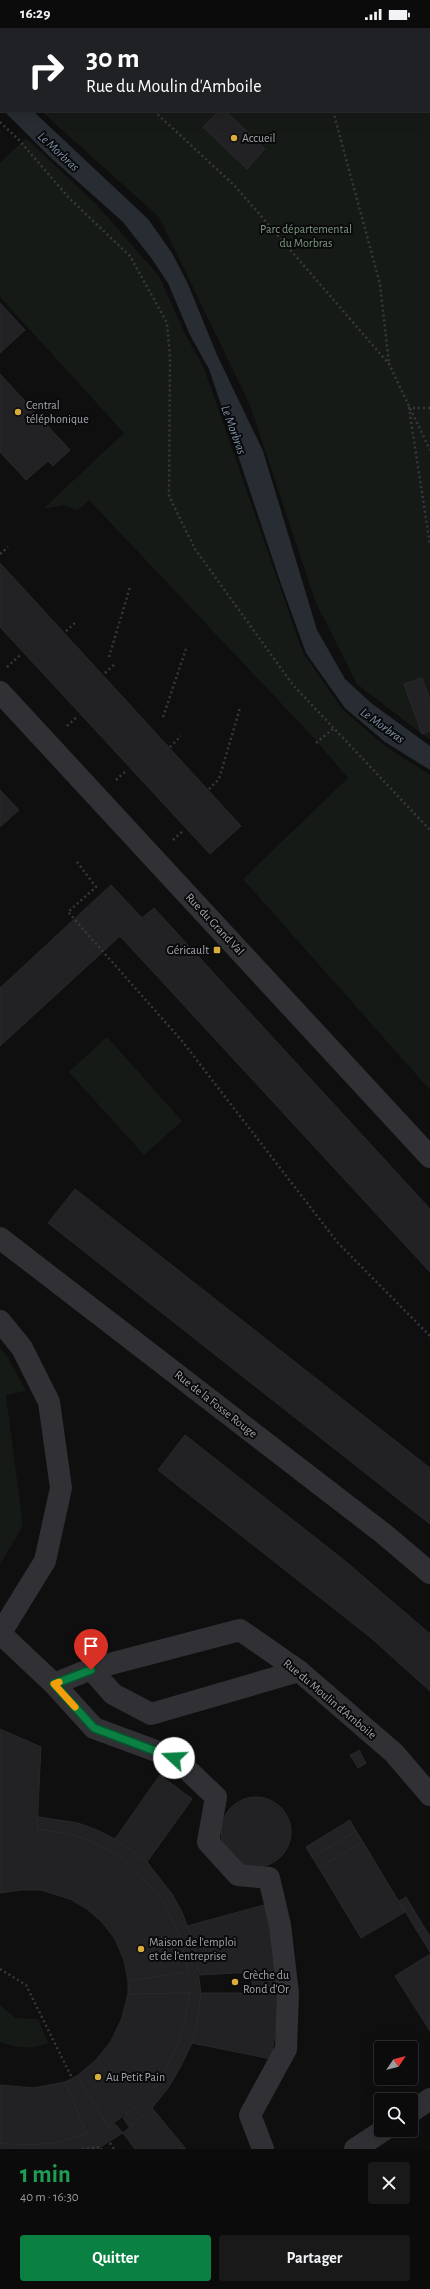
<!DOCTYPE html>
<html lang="fr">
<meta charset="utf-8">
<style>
body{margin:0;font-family:"Alegreya Sans",sans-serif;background:#19191a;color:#f1f3f6;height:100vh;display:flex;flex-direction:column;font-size:15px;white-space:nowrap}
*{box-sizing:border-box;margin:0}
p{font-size:13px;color:#9a9b9d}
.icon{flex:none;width:22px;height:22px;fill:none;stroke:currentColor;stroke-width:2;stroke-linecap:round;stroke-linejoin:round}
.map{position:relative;height:2121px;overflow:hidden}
.side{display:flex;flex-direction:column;background:#0b0b0c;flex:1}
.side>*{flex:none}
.top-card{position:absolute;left:0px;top:0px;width:430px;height:84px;box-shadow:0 4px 16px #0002,0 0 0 1px #2b2b2d;background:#202124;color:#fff;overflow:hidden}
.needle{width:26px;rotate:55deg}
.fabs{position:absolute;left:374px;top:2013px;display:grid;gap:8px}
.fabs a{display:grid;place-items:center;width:44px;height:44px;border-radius:4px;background:#0b0b0c;box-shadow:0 4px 16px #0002,0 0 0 1px #2b2b2d;font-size:20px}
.pin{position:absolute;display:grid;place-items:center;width:34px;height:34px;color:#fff;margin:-41px -17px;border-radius:50% 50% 50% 0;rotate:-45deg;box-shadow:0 0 4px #0007}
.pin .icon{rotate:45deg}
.me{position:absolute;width:44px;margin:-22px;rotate:290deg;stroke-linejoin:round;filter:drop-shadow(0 0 3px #0008)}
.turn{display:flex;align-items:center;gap:14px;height:84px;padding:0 20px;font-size:18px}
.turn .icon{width:52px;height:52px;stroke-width:2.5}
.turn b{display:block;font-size:28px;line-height:34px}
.round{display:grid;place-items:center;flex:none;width:42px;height:42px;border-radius:4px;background:#19191a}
.head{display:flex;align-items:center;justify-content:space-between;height:68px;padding:0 20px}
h1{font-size:24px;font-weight:700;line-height:30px;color:#1e9e55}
.primary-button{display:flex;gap:8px;margin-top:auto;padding:8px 20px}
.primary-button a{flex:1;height:46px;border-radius:4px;background:#0b8043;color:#fff;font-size:16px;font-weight:700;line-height:46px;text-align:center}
.primary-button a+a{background:#19191a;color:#f1f3f6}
.status{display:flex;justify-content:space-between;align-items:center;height:28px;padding:0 20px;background:#0b0b0c;direction:ltr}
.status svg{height:11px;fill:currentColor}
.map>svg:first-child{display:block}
.green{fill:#161a17}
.water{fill:#272d32}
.building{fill:#222224;stroke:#29292c}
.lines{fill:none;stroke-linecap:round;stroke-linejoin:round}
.path{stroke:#37383b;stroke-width:2.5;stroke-dasharray:2 3;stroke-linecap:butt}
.minor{stroke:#313135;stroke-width:22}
.route-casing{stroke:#07532c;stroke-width:10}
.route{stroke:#0b8043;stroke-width:7}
.slow{stroke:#f59e0b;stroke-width:7}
.poi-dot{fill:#d9ac3e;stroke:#0a0a0b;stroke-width:1.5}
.labels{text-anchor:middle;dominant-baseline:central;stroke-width:4;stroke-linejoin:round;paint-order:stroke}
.poi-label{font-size:12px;fill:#a2a5af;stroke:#0a0a0b;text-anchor:start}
.park-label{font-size:12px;fill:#7b987e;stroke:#0a0a0b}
.street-label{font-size:12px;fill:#a2a5af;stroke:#0a0a0b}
.water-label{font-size:13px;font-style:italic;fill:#7c91a7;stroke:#0a0a0b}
</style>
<div class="status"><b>16:29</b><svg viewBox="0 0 49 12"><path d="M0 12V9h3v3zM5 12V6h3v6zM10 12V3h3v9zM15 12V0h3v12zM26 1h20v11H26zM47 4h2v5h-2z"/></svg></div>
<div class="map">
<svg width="430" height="2121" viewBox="0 0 430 2121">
<rect width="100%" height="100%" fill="#0f0f10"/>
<g class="green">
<path d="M 0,0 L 430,0 L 430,712 L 357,656 L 316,575 L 250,377 L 159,189 L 41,83 L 429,83 L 429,1 L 1,1 L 1,44 Z"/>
<path d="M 26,110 L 96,176 L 159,248 L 186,308 L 204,340 L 303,625 L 343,682 L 385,718 L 430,747 L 430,1062 L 243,851 L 348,750 L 312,708 L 89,472 L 78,482 L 63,477 L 43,481 L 124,405 L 0,269 L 0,135 Z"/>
<path d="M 107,1009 L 182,1093 L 144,1127 L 69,1044 Z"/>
<path d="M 0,1320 L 7,1328 L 26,1363 L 6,1367 L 23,1498 L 0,1536 Z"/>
<path d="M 0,1977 L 15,1990 L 38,1991 L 48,2015 C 31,2022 17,2020 0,2014 Z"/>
</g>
<path class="water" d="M 4,83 L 33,83 L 148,191 L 172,225 L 188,256 L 217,327 L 263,423 L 317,602 L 345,651 L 371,675 L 430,718 L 430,742 L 385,714 L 345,680 L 306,625 L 280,553 L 209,341 L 190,307 L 168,255 L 152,231 L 123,194 L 49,128 Z"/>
<g class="building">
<path d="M 219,83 L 226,83 L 265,121 L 247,141 L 203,99 Z"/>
<path d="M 0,275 L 25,302 L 0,325 Z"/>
<path d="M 0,346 L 70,422 L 53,438 L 48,433 L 26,452 L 0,424 Z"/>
<path d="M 0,535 L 241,798 L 210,826 L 0,599 Z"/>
<path d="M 422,650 L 430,672 L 430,703 L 422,706 L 404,656 Z"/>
<path d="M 0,762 L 19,782 L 0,799 Z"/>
<path d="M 111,857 L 142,890 L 154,880 L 430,1181 L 430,1244 L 120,908 L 0,1018 L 0,960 Z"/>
<path d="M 75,1161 L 430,1440 L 430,1496 L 48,1195 Z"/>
<path d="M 185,1407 L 345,1533 L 430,1606 L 430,1663 L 370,1609 L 158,1442 Z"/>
<path d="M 0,1701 L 41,1719 L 37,1801 L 71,1806 L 102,1818 L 130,1836 L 143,1848 L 164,1874 L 172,1889 L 184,1922 L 188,1944 L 128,1953 L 124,1932 L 115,1911 L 102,1894 L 87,1881 L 70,1871 L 41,1862 L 21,1862 L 0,1865 Z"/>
<path d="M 359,1722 L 366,1735 L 363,1737 L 356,1724 Z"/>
<path d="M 356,1724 L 363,1737 L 358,1740 L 350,1727 Z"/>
<path d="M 160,1747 L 192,1771 L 147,1834 L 115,1811 Z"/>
<circle cx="256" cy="1804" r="35"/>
<path d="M 38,1789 L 78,1795 L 97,1802 L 115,1811 L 147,1834 L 172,1866 L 182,1884 L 194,1916 L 201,1965 L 197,1995 L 192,2015 L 181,2038 L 168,2060 L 152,2080 L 130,2100 L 123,2090 L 152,2062 L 165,2041 L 177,2019 L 187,1982 L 190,1965 L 128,1966 L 128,1953 L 188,1944 L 181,1910 L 164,1874 L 130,1836 L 102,1818 L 86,1811 L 71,1806 L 37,1801 Z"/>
<path d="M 350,1792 L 356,1803 L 312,1829 L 306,1819 Z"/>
<path d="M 356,1803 L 363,1814 L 319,1840 L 312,1829 Z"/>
<path d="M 363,1814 L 405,1884 L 361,1910 L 319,1840 Z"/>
<path d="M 406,1869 L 424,1899 L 417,1903 L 399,1873 Z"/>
<path d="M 264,1877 L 272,1907 L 278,1969 L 276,2000 L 271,2031 L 192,2015 L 197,1995 L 201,1965 L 253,1965 L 251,1944 L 200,1947 L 194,1916 L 187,1898 Z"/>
<path d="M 424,1899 L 430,1908 L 430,1924 L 417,1903 Z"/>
<path d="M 430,1926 L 430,2003 L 395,1948 Z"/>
<path d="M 190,1965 L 187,1982 L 177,2019 L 165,2041 L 152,2062 L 138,2077 L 108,2099 L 77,2048 L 96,2032 L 111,2013 L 122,1990 L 128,1966 Z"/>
<path d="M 77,2048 L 108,2099 L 115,2096 L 123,2105 L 97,2121 L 0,2121 L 0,2115 L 23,2117 L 54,2115 L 87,2106 L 65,2054 Z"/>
<path d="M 65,2054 L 87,2106 L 54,2115 L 23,2117 L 0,2115 L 0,2057 L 33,2060 Z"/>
<path d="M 152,2080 L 186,2121 L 135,2121 L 123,2105 Z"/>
</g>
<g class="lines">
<g class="path">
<path d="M 64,0 L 65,1"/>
<path d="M 314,0 L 315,1"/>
<path d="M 154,83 L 235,158 L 389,336 L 430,422"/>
<path d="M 333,83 L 380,256 L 389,336"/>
<path d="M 0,94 L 18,111 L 70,171 L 130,228 L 167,295 L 170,329 L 169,468 L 195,521 L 293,657 L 430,802"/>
<path d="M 430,380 L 409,380 L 430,517"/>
<path d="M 0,526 L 8,519"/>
<path d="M 66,603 L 76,594"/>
<path d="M 109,629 L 130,559"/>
<path d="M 7,639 L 20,627"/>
<path d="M 105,645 L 115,636"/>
<path d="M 163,689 L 186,621"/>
<path d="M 67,698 L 78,688"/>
<path d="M 316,715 L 334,700"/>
<path d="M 170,719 L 181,708"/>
<path d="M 116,752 L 127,742"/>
<path d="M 209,761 L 219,751 L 240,680"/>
<path d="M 173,812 L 184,802"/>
<path d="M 77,834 L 96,859 L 68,884 L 182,1013 L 338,1215 L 430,1308"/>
<path d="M 0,1941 L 26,1957 L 72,2050"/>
<path d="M 110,2115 L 114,2121"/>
<path d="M 82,2121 L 101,2119 L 101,2121"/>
</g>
<g class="minor">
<path d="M 0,664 L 430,1129"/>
<path d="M 0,1210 L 384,1506 L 430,1545"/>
<path d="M 0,1293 L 22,1320 L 49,1374 L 61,1460 L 45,1533 L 0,1606"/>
<path d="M 1,1606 L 54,1656 L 94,1700 L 175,1730 L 216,1769 L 208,1814 L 238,1847 L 269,1850 L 280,1897 L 288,1966 L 286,2021 L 250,2087 L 263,2121"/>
<path d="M 91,1641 L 113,1666 L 151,1686 L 299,1643"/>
<path d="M 54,1656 L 91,1641 L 240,1602 L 299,1643 L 394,1725 L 430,1767"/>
<path d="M 411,2084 L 430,2071"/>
<path d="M 355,2121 L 384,2102"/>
</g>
</g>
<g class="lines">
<defs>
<path id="route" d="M 91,1642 L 54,1656 L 94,1700 L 174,1730"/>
</defs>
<use href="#route" class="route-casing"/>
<use href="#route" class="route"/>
<path class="slow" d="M 59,1654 L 54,1656 L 75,1679"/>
</g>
<g class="poi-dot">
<circle cx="234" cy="110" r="4"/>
<circle cx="18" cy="384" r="4"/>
<rect x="213" y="918" width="8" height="8" rx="2"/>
<circle cx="141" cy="1921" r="4"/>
<circle cx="235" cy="1954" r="4"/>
<circle cx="98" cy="2049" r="4"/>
</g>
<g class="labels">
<g class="poi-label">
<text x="242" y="110">Accueil</text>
<text x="26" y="377">Central<tspan x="26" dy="14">téléphonique</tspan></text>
<text x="209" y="922" text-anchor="end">Géricault</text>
<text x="149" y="1914">Maison de l'emploi<tspan x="149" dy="14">et de l'entreprise</tspan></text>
<text x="243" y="1947">Crèche du<tspan x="243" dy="14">Rond d'Or</tspan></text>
<text x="106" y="2049">Au Petit Pain</text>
</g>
<g class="park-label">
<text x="306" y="201">Parc départemental<tspan x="306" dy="14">du Morbras</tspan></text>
</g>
<g class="street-label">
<text transform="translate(215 896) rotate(47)">Rue du Grand Val</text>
<text transform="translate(216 1376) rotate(38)">Rue de la Fosse Rouge</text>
<text transform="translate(330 1671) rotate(40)">Rue du Moulin d'Amboile</text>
</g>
<g class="water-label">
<text transform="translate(58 124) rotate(43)">Le Morbras</text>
<text transform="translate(233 402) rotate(70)">Le Morbras</text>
<text transform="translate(382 698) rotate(36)">Le Morbras</text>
</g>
</g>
</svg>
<div class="fabs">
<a><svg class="needle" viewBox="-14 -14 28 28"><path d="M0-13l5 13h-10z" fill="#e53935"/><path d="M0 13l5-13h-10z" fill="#9a9b9d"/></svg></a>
<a><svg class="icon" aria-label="search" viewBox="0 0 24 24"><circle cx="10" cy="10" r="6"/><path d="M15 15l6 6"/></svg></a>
</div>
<div class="pin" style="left:91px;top:1642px;background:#d93025"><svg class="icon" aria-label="arrive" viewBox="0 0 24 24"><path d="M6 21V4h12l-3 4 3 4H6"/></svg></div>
<svg class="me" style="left:174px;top:1730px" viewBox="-20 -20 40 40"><circle r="19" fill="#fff"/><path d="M0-13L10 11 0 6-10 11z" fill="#0b8043"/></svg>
<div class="top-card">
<div class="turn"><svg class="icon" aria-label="right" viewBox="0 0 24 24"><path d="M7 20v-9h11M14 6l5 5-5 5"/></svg><div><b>30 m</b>Rue du Moulin d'Amboile</div></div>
</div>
</div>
<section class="side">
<div class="head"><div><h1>1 min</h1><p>40 m · 16:30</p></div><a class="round"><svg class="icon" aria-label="close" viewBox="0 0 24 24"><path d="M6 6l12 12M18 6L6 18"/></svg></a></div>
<div class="primary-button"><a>Quitter</a><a>Partager</a></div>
</section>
